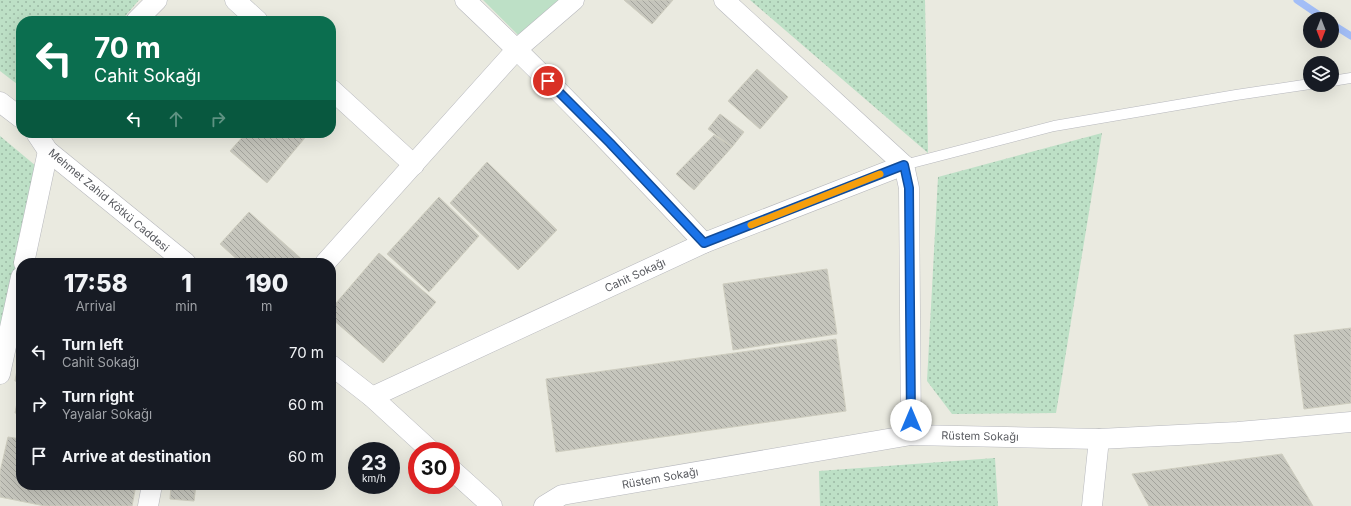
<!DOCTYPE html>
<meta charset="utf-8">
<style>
body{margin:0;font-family:Inter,sans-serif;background:#242831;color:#f1f3f6;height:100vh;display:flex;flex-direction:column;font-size:15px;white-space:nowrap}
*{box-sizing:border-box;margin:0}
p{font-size:13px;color:#9ea1a6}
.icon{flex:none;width:22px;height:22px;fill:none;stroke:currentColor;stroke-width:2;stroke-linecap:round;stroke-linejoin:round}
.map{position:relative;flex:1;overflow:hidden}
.sheet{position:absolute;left:16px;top:258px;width:320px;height:232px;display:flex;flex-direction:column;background:#171b24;border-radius:16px;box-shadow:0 4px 16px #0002}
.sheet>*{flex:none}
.guide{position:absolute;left:16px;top:16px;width:320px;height:122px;border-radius:16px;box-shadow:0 4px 16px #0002;background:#0b6e4f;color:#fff;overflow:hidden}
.needle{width:26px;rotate:180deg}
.controls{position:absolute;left:1303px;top:12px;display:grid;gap:8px}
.controls a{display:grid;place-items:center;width:36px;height:36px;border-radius:50%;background:#171b24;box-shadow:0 4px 16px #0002;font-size:20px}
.speed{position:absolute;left:348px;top:442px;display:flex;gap:8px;font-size:20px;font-weight:700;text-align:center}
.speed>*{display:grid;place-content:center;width:52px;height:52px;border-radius:50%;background:#171b24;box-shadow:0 4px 16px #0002;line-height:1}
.speed small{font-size:10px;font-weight:400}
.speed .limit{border:6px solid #d22;background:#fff;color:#111}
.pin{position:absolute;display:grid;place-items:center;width:34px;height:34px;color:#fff;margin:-17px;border:2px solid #fff;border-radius:50%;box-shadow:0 1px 4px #0007}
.me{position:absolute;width:44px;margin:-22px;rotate:0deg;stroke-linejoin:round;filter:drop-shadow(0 0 3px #0008)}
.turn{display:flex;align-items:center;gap:14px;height:84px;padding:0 12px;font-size:18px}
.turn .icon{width:52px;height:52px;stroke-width:2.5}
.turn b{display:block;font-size:28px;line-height:34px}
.lanes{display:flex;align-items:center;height:38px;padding:0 12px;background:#0003;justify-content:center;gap:20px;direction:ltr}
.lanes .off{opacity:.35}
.eta{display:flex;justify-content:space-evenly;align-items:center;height:68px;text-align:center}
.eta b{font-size:24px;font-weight:800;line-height:28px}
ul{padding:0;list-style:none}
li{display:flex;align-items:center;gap:12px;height:52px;padding:0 12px}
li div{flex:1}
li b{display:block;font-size:15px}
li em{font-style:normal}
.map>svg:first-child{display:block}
.grass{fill:url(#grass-dots)}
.pitch{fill:#bde0c6}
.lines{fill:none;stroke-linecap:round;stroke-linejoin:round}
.stream{stroke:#a3bef7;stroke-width:7}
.building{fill:url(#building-back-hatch);stroke:#cecdbf}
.lane-casing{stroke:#b7b8bd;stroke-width:11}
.street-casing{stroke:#b7b8bd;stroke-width:21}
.lane{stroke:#fff;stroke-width:10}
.street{stroke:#fff;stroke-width:20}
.route-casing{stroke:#114b97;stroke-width:10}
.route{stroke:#1a73e8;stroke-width:7}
.slow{stroke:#f59e0b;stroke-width:7}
.labels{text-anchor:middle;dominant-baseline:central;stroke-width:4;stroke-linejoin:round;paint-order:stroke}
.street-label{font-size:11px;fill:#585a5f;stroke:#fff}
</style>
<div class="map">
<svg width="1351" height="506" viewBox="0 0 1351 506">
<defs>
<pattern id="grass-dots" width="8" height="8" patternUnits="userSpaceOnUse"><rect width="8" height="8" fill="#bde0c6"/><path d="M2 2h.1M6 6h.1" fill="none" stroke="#9cb9a4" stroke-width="1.8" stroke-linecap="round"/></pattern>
<pattern id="building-back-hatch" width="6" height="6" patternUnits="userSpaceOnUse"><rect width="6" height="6" fill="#c5c5bc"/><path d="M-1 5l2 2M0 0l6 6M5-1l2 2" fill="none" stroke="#a3a39c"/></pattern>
</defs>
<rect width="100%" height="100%" fill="#eaeae0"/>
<g class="grass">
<path d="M 0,0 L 139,0 L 121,21 L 21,21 L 21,87 L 0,71 Z"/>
<path d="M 750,0 L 925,0 L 928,153 Z"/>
<path d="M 1102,133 L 1056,413 L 952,414 L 927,381 L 938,177 Z"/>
<path d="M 0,136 L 36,166 L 0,357 Z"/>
<path d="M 995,458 L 998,506 L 820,506 L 819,471 Z"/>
</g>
<path class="pitch" d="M 483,0 L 565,0 L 524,41 Z"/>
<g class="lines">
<g class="stream">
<path d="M 1297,0 L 1325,19"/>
<path d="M 1332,24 L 1351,36"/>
</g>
</g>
<g class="building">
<path d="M 624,0 L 673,0 L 652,24 Z"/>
<path d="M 757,69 L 788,97 L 760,129 L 728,101 Z"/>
<path d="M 720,114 L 744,132 L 732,147 L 708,129 Z"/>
<path d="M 246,133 L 309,133 L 267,183 L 230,151 Z"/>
<path d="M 714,135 L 732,147 L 694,190 L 676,174 Z"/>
<path d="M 487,162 L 557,230 L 518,270 L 450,203 Z"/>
<path d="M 439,197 L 479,236 L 429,292 L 387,254 Z"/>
<path d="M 249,212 L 306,263 L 241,263 L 220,244 Z"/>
<path d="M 379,253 L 436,302 L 383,363 L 331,318 L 331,309 Z"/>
<path d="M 827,269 L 837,334 L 733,350 L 723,284 Z"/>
<path d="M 1351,328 L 1351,403 L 1304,409 L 1294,335 Z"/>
<path d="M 836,339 L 846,411 L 556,452 L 546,379 Z"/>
<path d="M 19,359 L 21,359 L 21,382 L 15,381 Z"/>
<path d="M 20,387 L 21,387 L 21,414 L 15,413 Z"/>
<path d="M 8,437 L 21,439 L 21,485 L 136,485 L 132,506 L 45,506 L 0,497 L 0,472 Z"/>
<path d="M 1282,454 L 1313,506 L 1149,506 L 1132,474 Z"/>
<path d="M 171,485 L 196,485 L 194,501 L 170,499 Z"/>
</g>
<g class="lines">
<defs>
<g id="lane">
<path d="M 1332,81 L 1351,78"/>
<path d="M 904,165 L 1054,126 L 1236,95 L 1310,84"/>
</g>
<g id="street">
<path d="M 235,0 L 258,21"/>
<path d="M 465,0 C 548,78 626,160 704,243"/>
<path d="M 724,0 L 904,165 L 909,188 L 911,435"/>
<path d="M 136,21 L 157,0"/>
<path d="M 331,89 L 414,165"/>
<path d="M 0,102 L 21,118"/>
<path d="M 36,133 L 48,151 L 186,263"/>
<path d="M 24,263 L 48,151"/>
<path d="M 325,263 L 517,49 L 574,0"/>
<path d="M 331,365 L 372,397 L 431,451"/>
<path d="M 0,374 L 21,277"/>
<path d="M 372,397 L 704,243 L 904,165"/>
<path d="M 451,469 L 492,506"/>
<path d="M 148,506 L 152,485"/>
<path d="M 544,506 L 562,495 L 911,435 L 1099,439 L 1238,432 L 1351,422"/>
<path d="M 1092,506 L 1099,439"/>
</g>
</defs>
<use href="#lane" class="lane-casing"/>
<use href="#street" class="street-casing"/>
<use href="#lane" class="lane"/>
<use href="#street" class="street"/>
</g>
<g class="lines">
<defs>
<path id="route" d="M 548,81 L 610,143 L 704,243 L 904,165 L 909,188 L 911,420"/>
</defs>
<use href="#route" class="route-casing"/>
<use href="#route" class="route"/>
<path class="slow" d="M 751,225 L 880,174"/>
</g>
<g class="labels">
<g class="street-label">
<text transform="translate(109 200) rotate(40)">Mehmet Zahid Kötkü Caddesi</text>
<text transform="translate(635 275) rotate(-25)">Cahit Sokağı</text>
<text transform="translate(980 436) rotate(1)">Rüstem Sokağı</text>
<text transform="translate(660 478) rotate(-10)">Rüstem Sokağı</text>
</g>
</g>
</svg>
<div class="controls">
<a><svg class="needle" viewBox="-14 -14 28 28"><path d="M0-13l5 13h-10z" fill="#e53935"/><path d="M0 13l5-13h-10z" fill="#9ea1a6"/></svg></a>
<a><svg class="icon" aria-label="layers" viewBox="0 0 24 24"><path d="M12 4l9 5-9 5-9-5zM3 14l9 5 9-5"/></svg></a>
</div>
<div class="speed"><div>23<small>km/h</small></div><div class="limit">30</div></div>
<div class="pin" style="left:548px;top:81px;background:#d93025"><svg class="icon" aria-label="arrive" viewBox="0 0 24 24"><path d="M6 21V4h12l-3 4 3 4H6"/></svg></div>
<svg class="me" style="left:911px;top:420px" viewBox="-20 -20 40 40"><circle r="19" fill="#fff"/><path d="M0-13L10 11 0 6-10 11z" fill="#1a73e8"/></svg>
<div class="guide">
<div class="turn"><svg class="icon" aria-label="left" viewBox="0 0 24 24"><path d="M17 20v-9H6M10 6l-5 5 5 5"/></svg><div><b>70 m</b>Cahit Sokağı</div></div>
<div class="lanes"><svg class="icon" aria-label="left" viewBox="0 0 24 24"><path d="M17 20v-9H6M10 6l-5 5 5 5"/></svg><svg class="icon off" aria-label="ahead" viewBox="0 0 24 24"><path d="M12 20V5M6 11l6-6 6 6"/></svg><svg class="icon off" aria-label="right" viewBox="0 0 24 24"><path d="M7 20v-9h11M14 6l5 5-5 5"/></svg></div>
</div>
<section class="sheet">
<div class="eta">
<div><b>17:58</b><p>Arrival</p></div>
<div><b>1</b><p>min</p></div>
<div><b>190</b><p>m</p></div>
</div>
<ul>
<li><svg class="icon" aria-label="left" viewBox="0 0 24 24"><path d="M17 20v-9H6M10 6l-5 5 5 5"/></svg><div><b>Turn left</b><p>Cahit Sokağı</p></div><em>70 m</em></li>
<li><svg class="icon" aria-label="right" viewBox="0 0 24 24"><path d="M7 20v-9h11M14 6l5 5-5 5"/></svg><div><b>Turn right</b><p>Yayalar Sokağı</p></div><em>60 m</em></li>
<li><svg class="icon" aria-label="arrive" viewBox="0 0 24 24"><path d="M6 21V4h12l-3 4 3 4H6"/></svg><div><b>Arrive at destination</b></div><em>60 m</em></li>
</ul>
</section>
</div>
